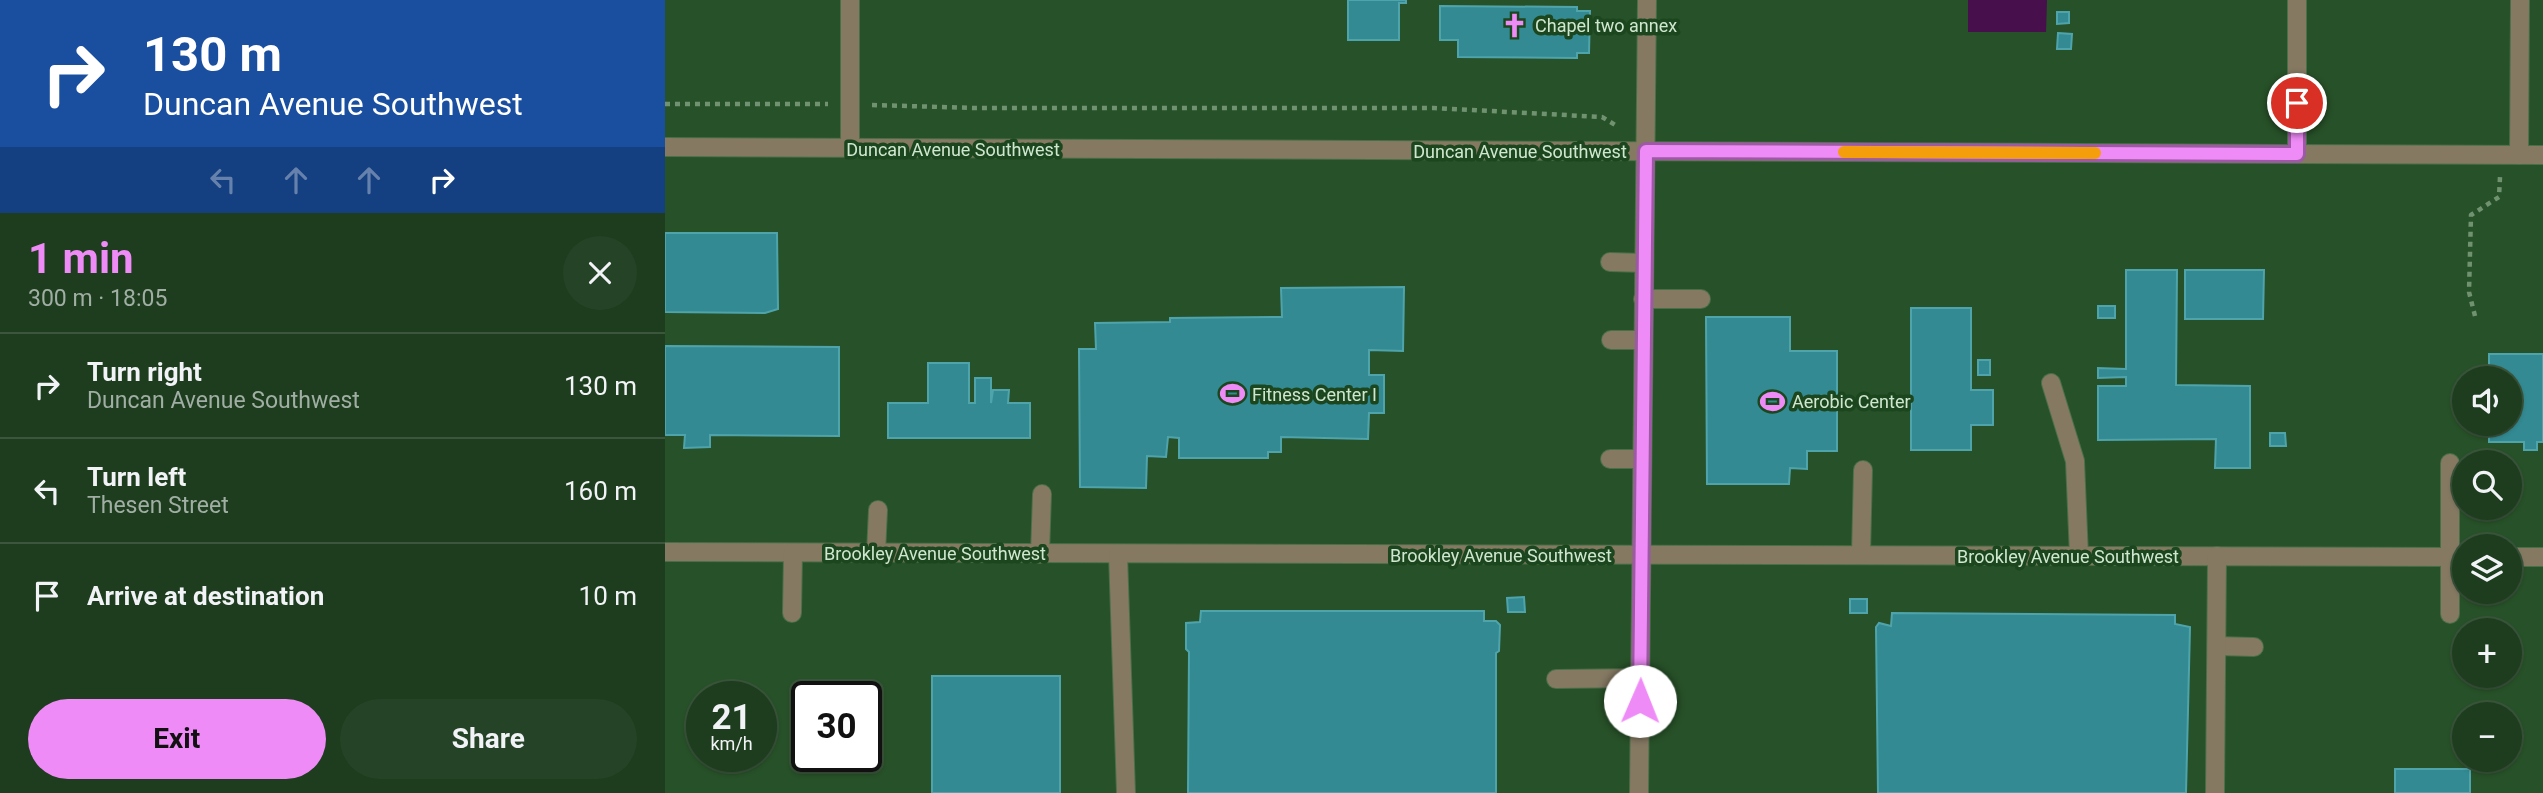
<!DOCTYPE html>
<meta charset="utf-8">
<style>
body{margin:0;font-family:Roboto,sans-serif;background:#254427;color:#f1f3f6;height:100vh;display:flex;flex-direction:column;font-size:26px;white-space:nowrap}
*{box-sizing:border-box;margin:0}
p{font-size:23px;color:#a0aea4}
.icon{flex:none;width:38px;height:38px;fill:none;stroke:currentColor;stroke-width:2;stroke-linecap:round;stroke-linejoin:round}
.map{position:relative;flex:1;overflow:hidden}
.sheet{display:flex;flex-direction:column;background:#1d3d1e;width:665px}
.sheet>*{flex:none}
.banner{background:#1a4fa0;color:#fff;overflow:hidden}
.tools{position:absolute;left:1787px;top:366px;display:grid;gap:14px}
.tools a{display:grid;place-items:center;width:70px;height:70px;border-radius:50%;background:#1d3d1e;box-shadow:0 2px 5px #0004,0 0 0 2px #3b563c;font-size:35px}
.speed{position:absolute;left:21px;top:681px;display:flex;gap:14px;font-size:35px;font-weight:700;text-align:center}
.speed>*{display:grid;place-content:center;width:91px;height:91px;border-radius:50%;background:#1d3d1e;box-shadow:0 2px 5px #0004,0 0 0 2px #3b563c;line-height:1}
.speed small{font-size:18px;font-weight:400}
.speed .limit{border:4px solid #111;border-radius:10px;background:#fff;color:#111}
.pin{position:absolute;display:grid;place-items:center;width:60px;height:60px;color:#fff;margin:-30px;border:4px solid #fff;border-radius:50%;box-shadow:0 2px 7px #0007}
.me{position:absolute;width:77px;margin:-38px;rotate:1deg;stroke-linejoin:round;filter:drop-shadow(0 0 5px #0008)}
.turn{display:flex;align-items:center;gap:24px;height:147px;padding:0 28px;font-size:32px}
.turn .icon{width:91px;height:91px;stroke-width:2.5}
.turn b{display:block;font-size:49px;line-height:60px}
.lanes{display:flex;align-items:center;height:66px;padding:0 28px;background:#0003;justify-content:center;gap:35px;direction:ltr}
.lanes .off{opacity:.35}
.round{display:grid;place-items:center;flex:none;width:74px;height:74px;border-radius:37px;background:#254427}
.summary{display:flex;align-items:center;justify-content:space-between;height:119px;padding:0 28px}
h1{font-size:42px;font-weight:700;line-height:52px;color:#ef8bf7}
.action{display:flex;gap:14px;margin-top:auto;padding:14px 28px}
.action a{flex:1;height:80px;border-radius:42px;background:#ef8bf7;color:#111;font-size:28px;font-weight:700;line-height:80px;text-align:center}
.action a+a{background:#254427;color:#f1f3f6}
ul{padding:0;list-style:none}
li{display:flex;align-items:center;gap:21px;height:105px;padding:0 28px;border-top:2px solid #3b563c}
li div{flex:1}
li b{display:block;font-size:26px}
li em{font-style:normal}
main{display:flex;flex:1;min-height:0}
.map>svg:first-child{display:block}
.water{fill:#480f4d}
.building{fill:#338a92;stroke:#4fa4ac;stroke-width:2}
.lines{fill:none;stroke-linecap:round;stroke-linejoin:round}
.minor-casing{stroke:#496f49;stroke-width:20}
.path{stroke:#709270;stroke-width:4.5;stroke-dasharray:5 5;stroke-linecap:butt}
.minor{stroke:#857962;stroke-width:18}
.route-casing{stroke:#9b5aa1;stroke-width:18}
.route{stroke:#ef8bf7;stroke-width:12}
.slow{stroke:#f59e0b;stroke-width:12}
.labels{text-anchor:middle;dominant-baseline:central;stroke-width:7;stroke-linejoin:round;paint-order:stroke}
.poi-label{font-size:18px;fill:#d0e7cf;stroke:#1b461e;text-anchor:start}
.street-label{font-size:18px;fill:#d0e7cf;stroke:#1b461e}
</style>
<main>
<section class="sheet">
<div class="banner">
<div class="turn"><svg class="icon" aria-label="right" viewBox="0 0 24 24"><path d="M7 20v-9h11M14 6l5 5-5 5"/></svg><div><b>130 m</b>Duncan Avenue Southwest</div></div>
<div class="lanes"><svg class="icon off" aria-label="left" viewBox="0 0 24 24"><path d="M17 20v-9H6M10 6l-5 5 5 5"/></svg><svg class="icon off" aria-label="ahead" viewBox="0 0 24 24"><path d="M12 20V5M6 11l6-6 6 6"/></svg><svg class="icon off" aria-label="ahead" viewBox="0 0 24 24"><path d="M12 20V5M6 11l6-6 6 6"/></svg><svg class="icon" aria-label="right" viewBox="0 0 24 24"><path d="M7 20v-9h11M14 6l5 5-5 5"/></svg></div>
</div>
<div class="summary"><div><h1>1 min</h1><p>300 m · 18:05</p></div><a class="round"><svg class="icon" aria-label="close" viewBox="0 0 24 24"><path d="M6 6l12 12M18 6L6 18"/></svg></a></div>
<ul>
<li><svg class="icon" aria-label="right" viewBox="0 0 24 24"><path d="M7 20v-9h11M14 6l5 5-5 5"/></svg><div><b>Turn right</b><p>Duncan Avenue Southwest</p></div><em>130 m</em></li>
<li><svg class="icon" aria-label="left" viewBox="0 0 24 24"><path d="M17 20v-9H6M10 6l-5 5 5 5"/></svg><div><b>Turn left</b><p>Thesen Street</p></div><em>160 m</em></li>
<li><svg class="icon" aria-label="arrive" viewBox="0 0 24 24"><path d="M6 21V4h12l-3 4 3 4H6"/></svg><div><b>Arrive at destination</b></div><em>10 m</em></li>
</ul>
<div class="action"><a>Exit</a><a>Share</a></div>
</section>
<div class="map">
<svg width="1878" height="793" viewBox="0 0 1878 793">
<rect width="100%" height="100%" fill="#275128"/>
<path class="water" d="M 1303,0 L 1382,0 L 1381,32 L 1303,32 Z"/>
<g class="building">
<path d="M 683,0 L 741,0 L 741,3 L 734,3 L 734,40 L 683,40 Z"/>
<path d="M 775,6 L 912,7 L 912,11 L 925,11 L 924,53 L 912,53 L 912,58 L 793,57 L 793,40 L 775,40 Z"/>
<path d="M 1392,12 L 1404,12 L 1404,23 L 1392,24 Z"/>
<path d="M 1393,33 L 1407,34 L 1406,49 L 1392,49 Z"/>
<path d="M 0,233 L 112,233 L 113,309 L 100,313 L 0,312 Z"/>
<path d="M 1461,270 L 1512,270 L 1511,385 L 1585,386 L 1585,468 L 1550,468 L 1551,439 L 1433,440 L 1433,386 L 1461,386 L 1461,377 L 1433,378 L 1433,368 L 1461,369 Z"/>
<path d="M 1520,270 L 1599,270 L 1598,319 L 1520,319 Z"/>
<path d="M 739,287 L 738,351 L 704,350 L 704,375 L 719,375 L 719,413 L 704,413 L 703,439 L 616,437 L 616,452 L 603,452 L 603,458 L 514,458 L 514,438 L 503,437 L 501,457 L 482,456 L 481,488 L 415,487 L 414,349 L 431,349 L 430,323 L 505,322 L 505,318 L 617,317 L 616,288 Z"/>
<rect x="1433" y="306" width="17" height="12"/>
<path d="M 1246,308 L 1306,308 L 1306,390 L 1328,390 L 1328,425 L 1306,425 L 1306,450 L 1246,450 Z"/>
<path d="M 1041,317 L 1125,317 L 1125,351 L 1172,351 L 1172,451 L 1142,451 L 1142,469 L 1125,468 L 1124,484 L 1042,484 Z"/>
<path d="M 0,346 L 174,347 L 174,436 L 45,435 L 45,447 L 19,448 L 20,435 L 0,435 Z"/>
<path d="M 1824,354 L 1878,354 L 1878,442 L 1872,442 L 1872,450 L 1859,450 L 1859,442 L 1824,442 L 1824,424 L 1844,424 L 1844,378 L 1824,378 Z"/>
<rect x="1313" y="360" width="12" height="15"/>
<path d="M 263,363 L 304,363 L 304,403 L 310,403 L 310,378 L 326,378 L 326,403 L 328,390 L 344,390 L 343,403 L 365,403 L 365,438 L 223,438 L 223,403 L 263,403 Z"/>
<path d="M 1605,433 L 1620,433 L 1621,446 L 1605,446 Z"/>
<path d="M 859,597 L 860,612 L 843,612 L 842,598 Z"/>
<rect x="1185" y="599" width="17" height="14"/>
<path d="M 536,611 L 819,611 L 819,621 L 831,621 L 835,625 L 834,651 L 831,653 L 831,793 L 523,793 L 524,652 L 521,649 L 521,623 L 535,622 Z"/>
<path d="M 1227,613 L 1510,615 L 1510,624 L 1525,627 L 1521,793 L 1213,793 L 1211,627 L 1214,623 L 1226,626 Z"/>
<rect x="267" y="676" width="128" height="117"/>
<rect x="1730" y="769" width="75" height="24"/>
</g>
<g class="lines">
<defs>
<g id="minor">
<path d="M 1632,0 L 1632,154"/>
<path d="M 0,147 L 1878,155"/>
<path d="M 185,148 L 185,0"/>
<path d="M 1854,155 L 1855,0"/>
<path d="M 945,262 L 979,263"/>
<path d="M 978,299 L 1036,299"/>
<path d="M 946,340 L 977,340"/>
<path d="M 1386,383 L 1410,461 L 1414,556"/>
<path d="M 945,459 L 977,459"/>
<path d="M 0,552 L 1799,557"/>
<path d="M 211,553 L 213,510"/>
<path d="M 375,554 L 377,494"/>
<path d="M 453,554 L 461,793"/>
<path d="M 1196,555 L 1198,470"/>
<path d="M 1844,557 L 1878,557"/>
<path d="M 127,613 L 128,553"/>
<path d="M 1785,614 L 1785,463"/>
<path d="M 1552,646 L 1589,647"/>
<path d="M 891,679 L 975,678"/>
<path d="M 974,793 L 982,0"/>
<path d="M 1550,793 L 1552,556"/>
</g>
</defs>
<use href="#minor" class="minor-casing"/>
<g class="path">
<path d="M 0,104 L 163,104"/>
<path d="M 207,105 L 311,108 L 769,108 L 937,117 L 952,126"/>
<path d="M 1810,316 L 1804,292 L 1806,215 L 1834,197 L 1835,177"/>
</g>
<use href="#minor" class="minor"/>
</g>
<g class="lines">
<defs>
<path id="route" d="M 975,701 L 981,151 L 1632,154 L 1632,103"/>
</defs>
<use href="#route" class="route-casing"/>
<use href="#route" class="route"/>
<path class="slow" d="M 1179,152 L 1430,153"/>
</g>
<defs>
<symbol id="church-bare" viewBox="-9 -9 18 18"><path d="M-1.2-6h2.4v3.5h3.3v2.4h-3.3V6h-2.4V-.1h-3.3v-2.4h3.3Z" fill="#ef8bf7" stroke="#1b461e" stroke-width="2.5" paint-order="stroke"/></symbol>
<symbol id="stadium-bare" viewBox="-9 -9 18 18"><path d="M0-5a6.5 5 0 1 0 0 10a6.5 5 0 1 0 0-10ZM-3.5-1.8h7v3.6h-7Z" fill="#ef8bf7" stroke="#1b461e" stroke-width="2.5" paint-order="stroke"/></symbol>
</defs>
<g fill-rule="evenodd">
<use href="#church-bare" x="832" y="8" width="35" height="35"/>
<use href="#stadium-bare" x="550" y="376" width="35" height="35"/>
<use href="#stadium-bare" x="1090" y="384" width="35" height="35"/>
</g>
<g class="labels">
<g class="poi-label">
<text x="870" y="25">Chapel two annex</text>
<text x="587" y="394">Fitness Center I</text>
<text x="1127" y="401">Aerobic Center</text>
</g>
<g class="street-label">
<text x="288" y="149">Duncan Avenue Southwest</text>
<text x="855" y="151">Duncan Avenue Southwest</text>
<text x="270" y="553">Brookley Avenue Southwest</text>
<text x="836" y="555">Brookley Avenue Southwest</text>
<text x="1403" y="556">Brookley Avenue Southwest</text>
</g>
</g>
</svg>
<div class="tools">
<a><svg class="icon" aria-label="sound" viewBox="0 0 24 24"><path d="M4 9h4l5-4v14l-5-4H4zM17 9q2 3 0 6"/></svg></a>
<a><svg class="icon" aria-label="search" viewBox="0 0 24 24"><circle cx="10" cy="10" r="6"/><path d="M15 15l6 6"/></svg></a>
<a><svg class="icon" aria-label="layers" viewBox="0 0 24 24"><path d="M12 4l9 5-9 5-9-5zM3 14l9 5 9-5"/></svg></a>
<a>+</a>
<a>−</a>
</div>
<div class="speed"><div>21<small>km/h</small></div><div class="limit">30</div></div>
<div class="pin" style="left:1632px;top:103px;background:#d93025"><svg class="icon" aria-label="arrive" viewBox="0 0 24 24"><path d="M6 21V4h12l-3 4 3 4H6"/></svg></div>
<svg class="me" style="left:975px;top:701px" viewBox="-20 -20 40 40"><circle r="19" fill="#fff"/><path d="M0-13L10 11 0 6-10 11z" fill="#ef8bf7"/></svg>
</div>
</main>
